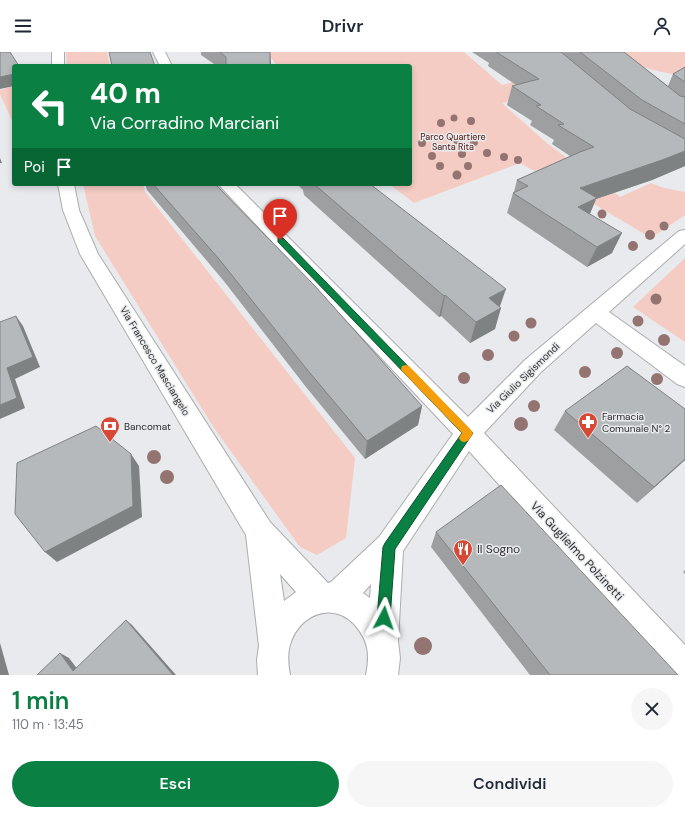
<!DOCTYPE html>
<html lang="it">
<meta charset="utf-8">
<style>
body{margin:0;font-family:"DM Sans",sans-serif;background:#f6f6f7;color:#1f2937;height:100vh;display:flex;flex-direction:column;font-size:15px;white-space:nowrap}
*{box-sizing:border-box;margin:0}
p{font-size:13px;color:#747a83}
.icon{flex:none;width:22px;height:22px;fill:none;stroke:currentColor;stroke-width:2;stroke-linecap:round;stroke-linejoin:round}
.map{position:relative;height:623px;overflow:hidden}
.drawer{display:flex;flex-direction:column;background:#fff;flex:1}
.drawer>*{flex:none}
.hud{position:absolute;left:12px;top:12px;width:400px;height:122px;border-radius:4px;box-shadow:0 2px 6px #0003;background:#0b8043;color:#fff;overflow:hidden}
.pin{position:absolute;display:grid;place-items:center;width:34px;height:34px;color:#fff;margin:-41px -17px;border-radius:50% 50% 50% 0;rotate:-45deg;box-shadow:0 0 4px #0007}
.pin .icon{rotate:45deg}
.me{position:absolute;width:44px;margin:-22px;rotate:4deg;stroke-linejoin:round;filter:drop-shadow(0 0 3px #0008)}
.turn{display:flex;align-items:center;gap:14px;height:84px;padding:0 12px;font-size:18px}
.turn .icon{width:52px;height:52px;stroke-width:2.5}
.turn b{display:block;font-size:28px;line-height:34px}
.then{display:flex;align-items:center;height:38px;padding:0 12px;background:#0003;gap:8px;font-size:15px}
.round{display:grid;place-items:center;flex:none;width:42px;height:42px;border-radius:21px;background:#f6f6f7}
.headline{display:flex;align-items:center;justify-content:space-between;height:68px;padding:0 12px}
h1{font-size:24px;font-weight:600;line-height:30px;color:#0b8043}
.primary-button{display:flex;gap:8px;margin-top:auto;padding:8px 12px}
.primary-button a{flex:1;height:46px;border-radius:24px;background:#0b8043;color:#fff;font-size:16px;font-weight:600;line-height:46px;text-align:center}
.primary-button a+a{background:#f6f6f7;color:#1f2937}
header{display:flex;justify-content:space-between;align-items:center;height:52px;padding:0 12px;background:#fff;font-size:18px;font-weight:600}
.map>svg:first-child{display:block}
.green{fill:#f5ccc3}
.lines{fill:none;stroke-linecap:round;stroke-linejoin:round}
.minor-casing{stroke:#abadaf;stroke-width:2}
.minor{fill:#fff;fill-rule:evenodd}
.tree{fill:#937471}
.wall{fill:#9d9fa1}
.shaded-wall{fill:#7f8283}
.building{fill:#b6b9bb;stroke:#7f8283}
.route{fill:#0b8043;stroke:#07532c}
.slow{fill:#f59e0b}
.labels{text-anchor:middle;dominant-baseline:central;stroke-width:3;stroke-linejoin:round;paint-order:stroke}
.far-park-label{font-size:9px;fill:#4e140c;stroke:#e8eaed}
.street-label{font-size:10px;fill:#2c2d2e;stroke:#e8eaed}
.poi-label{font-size:10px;fill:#2c2d2e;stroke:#e8eaed;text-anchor:start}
.near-poi-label{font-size:12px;fill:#2c2d2e;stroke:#e8eaed;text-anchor:start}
.near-street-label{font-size:12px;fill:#2c2d2e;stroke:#e8eaed}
</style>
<header><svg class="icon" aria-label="menu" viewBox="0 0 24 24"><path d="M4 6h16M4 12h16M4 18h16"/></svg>Drivr<svg class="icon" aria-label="person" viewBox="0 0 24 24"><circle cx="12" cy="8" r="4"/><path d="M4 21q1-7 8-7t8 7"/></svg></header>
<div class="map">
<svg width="685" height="623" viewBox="0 0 685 623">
<rect width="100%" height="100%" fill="#e8eaed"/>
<g class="green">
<path d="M 66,0 L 107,0 L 110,14 L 67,14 Z"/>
<path d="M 267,0 L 464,0 L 502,33 L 535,25 L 551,36 L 503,51 L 504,53 L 548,92 L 620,145 L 651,131 L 664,136 L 685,140 L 685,163 L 651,186 L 599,155 L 520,111 L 414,151 L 389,132 L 410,132 L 410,14 L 277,14 Z"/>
<path d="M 614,0 L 685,0 L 685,24 C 659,20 636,16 614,0 Z"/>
<path d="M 14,34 L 14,73 L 0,42 L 0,38 Z"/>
<path d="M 83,132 L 143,132 L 145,140 L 355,406 L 346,486 L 317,503 L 300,495 L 214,376 L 95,184 Z"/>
<path d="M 685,206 L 685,290 L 633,255 Z"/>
</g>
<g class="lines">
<defs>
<g id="minor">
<rect x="52" y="0" width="12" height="14"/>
<path d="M 153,0 L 165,0 L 172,14 L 160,14 Z"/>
<path d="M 58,132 L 74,132 L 79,158 L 98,202 L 270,470 L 328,531 L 331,530 L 379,485 L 453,382 L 218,132 L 235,132 L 468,365 L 525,308 L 679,179 L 685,178 L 685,192 L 609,260 L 685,314 L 685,335 L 677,332 L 596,271 L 541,320 L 484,381 L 685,593 L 685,623 L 669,623 L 469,399 L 403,499 L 398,589 L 400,606 L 398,623 L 366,623 C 370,602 369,589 354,572 C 332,550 301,562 291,590 C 287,600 288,612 290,623 L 258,623 L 257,608 L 259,594 L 246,483 L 80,202 L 63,158 ZM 280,522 L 296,540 L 284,549 ZM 371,532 L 370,546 L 363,541 Z"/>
</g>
</defs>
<use href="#minor" class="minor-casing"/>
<use href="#minor" class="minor"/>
</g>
<g class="tree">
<circle cx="454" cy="66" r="3.5"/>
<circle cx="471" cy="69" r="4"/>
<circle cx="441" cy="71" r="4"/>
<circle cx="457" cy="88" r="4"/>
<circle cx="474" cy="90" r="4"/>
<circle cx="422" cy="91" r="4"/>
<circle cx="487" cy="101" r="4"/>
<circle cx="462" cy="102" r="4"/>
<circle cx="432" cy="104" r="4"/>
<circle cx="504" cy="105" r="4"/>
<circle cx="518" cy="108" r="4"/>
<circle cx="440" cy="114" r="4"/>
<circle cx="468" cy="114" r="4"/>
<circle cx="457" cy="123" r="4.5"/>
<circle cx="602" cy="162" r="4.5"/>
<circle cx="664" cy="174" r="4.5"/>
<circle cx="650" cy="183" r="5"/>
<circle cx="633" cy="194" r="5"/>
<circle cx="656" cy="247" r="5.5"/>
<circle cx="638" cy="269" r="5.5"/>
<circle cx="531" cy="271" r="5.5"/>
<circle cx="514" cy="284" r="5.5"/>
<circle cx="664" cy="288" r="6"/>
<circle cx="617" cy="301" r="6"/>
<circle cx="488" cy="303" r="6"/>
<circle cx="585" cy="320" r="6"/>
<circle cx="464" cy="326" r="6"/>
<circle cx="657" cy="327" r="6"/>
<circle cx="534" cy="354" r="6"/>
<circle cx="521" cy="372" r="7"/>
<circle cx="154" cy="405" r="7"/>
<circle cx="167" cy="425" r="7"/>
<circle cx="423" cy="594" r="9"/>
</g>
<g class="wall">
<path d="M 201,0 L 270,0 L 271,14 L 217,14 L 201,3 Z"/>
<path d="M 472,0 L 624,0 L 668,34 L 673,22 L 685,15 L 685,114 L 652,128 L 596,147 L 590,162 L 612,201 L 587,215 L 507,161 L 513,141 L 514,140 L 517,128 L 570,104 L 552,92 L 554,88 L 530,73 L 532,69 L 507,53 L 512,34 L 516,33 L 488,14 L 489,11 Z"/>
<path d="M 145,132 L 215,132 L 422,354 L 418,373 L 365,407 L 306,335 L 223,228 L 147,138 Z"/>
<path d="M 297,132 L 370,132 L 500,254 L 495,277 L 470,291 L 441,264 L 439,265 L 304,143 L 303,138 Z"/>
<path d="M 565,359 L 685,408 L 637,451 L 554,378 Z"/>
<path d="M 436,480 L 678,623 L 530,623 L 431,495 Z"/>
<path d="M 685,518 L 685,522 L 683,520 Z"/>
</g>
<g class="shaded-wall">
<path d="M 270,0 L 271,14 L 270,14 Z"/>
<path d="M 14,22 L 14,34 L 0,37 L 0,25 Z"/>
<path d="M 685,99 L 685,114 L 652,128 L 596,147 L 588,166 L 570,175 L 580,136 Z"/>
<path d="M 0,106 L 2,111 L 0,111 Z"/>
<path d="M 622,181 L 612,201 L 587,215 L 597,195 Z"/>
<path d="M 506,237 L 499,257 L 501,256 L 495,277 L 470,291 L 476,270 L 489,246 Z"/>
<path d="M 445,243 L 441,264 L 439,265 L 444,244 Z"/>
<path d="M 16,264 L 23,274 L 40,315 L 15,327 L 25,356 L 0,367 L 0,353 Z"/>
<path d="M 422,354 L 418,373 L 365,407 L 367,389 Z"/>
<path d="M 131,402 L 139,414 L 142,465 L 57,510 L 45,500 Z"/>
<path d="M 685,407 L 685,408 L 637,451 L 654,435 Z"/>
<path d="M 126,568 L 132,573 L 176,623 L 173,623 Z"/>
<path d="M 0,591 L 9,623 L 0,623 Z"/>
<path d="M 60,601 L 69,606 L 82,623 L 73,619 Z"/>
</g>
<g class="building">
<path d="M 0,0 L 10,0 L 19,14 L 14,14 L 14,18 L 13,18 L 14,19 L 14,22 L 0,25 Z"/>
<path d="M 109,0 L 150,0 L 155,14 L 112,14 Z"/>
<path d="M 220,0 L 270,0 L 270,14 L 226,14 L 226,5 Z"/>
<path d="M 496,0 L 561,0 L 630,57 L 685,87 L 685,99 L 662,108 L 580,136 L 597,146 L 578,155 L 622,181 L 597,195 L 513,141 L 528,134 L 517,128 L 580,100 L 594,95 L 558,73 L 564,72 L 536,54 L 541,53 L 512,34 L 539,27 Z"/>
<path d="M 580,0 L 624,0 L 680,44 L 685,45 L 685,72 L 642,48 Z"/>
<path d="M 685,15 L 685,30 L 673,22 Z"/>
<path d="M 153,132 L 215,132 L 315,234 L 422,354 L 367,389 L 305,315 L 219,207 Z"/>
<path d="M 314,132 L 370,132 L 506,237 L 489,246 L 501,256 L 476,270 L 445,243 L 444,244 Z"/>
<path d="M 16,264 L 33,305 L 7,316 L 17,346 L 0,353 L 0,270 Z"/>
<path d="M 627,314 L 685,357 L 685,407 L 654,435 L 565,359 Z"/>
<path d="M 96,374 L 131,402 L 133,454 L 45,500 L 15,462 L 17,411 Z"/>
<path d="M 501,433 L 678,623 L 550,623 L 436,480 Z"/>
<path d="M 126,568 L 173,623 L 37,623 L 60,601 L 73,619 Z"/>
</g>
<path class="route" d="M 278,186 L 283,186 L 473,381 L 395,497 L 390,566 L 388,570 L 384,572 L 379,570 L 377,566 L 383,495 L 385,491 L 462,381 L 278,190 Z"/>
<path class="slow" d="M 406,313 L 409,314 L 471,378 L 473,381 C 470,387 467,392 461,389 L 459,386 L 462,381 L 402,319 L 401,317 L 402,314 Z"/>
<defs>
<symbol id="pharmacy-pin" viewBox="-11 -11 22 30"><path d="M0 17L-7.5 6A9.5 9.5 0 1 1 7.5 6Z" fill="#d64a35" stroke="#e8eaed"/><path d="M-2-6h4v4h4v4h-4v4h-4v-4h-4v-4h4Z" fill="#fff"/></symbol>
<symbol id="bank-pin" viewBox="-11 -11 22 30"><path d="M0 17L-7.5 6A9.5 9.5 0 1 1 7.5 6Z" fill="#d64a35" stroke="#e8eaed"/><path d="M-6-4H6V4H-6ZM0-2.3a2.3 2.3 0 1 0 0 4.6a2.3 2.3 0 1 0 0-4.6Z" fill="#fff"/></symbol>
<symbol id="restaurant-pin" viewBox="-11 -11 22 30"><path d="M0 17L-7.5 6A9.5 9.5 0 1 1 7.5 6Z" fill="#d64a35" stroke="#e8eaed"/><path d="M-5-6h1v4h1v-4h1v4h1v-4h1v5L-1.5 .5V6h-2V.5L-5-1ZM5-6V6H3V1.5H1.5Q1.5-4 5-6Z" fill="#fff"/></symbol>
</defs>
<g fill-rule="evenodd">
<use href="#pharmacy-pin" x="577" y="359" width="22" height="30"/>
<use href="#bank-pin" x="99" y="363" width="22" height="30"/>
<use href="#restaurant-pin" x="452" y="486" width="22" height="30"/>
</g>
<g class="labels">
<g class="far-park-label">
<text x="453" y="85">Parco Quartiere<tspan x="453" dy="10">Santa Rita</tspan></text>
</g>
<g class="street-label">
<text transform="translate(155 309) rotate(59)">Via Francesco Masciangelo</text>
<text transform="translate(523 326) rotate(-44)">Via Giulio Sigismondi</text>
</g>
<g class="poi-label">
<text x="602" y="364">Farmacia<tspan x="602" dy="12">Comunale N° 2</tspan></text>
<text x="124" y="374">Bancomat</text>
</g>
<g class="near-poi-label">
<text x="477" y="497">Il Sogno</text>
</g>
<g class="near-street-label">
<text transform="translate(577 499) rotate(47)">Via Guglielmo Polzinetti</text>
</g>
</g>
</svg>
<div class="pin" style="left:280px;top:188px;background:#d93025"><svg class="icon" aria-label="arrive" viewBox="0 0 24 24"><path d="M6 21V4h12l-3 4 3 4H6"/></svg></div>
<svg class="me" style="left:384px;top:566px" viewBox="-20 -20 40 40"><path d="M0-17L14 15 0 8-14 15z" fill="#0b8043" stroke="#fff" stroke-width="4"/></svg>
<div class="hud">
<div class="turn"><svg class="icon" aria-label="left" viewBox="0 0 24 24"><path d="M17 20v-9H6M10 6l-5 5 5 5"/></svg><div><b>40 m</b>Via Corradino Marciani</div></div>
<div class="then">Poi<svg class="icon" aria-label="arrive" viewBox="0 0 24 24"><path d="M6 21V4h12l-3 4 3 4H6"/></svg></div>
</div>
</div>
<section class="drawer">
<div class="headline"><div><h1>1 min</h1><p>110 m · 13:45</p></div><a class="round"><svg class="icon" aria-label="close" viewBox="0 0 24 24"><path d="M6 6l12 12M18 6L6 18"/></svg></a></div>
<div class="primary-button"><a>Esci</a><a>Condividi</a></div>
</section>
